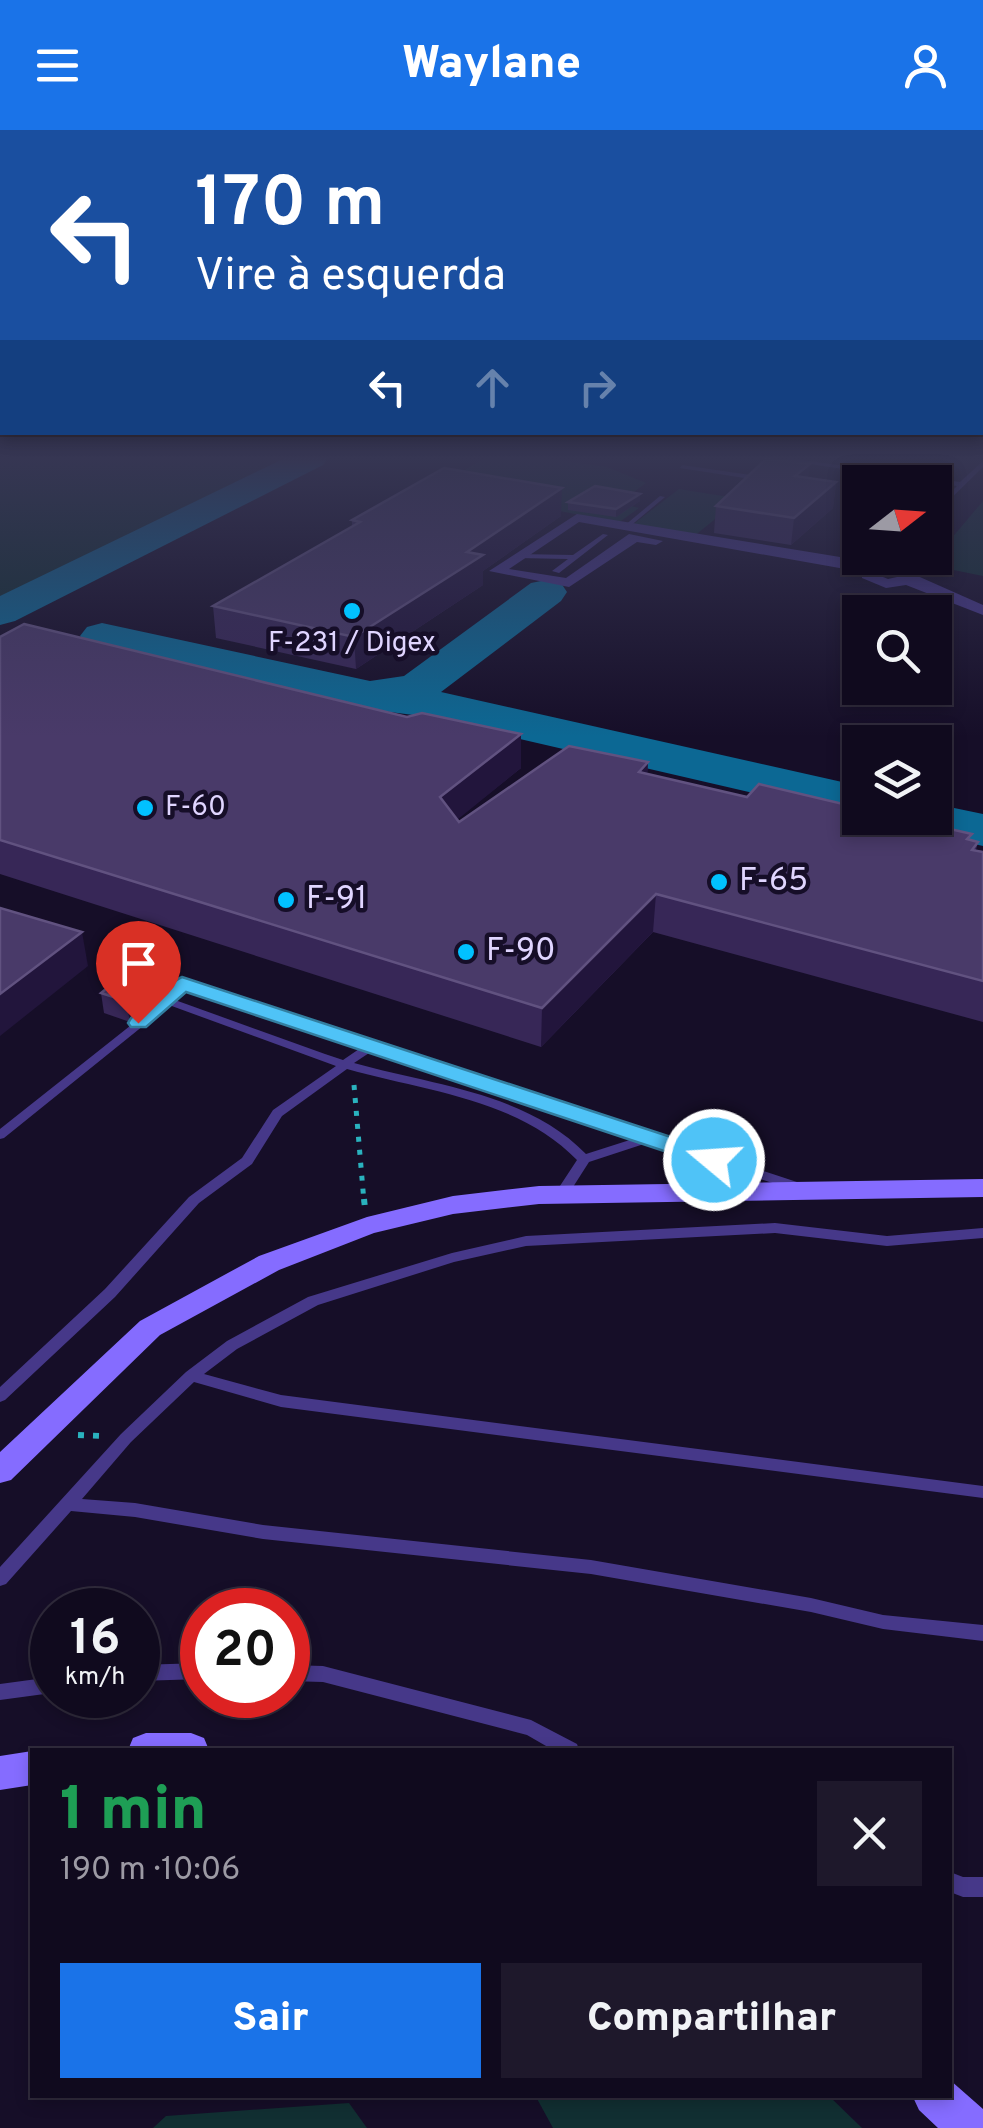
<!DOCTYPE html>
<html lang="pt">
<meta charset="utf-8">
<style>
body{margin:0;font-family:Overpass,sans-serif;background:#1e182b;color:#f1f3f6;height:100vh;display:flex;flex-direction:column;font-size:38px;white-space:nowrap}
*{box-sizing:border-box;margin:0}
p{font-size:32px;color:#9c9aa4}
.icon{flex:none;width:55px;height:55px;fill:none;stroke:currentColor;stroke-width:2;stroke-linecap:round;stroke-linejoin:round}
.map{position:relative;flex:1;overflow:hidden}
.details{position:absolute;left:30px;top:1618px;width:922px;height:350px;display:flex;flex-direction:column;background:#100a1e;border-radius:0px;box-shadow:0 5px 15px #0003,0 0 0 2px #302b3c}
.details>*{flex:none}
.banner{position:absolute;left:0px;top:0px;width:985px;height:305px;box-shadow:0 5px 15px #0003,0 0 0 2px #302b3c;background:#1a4fa0;color:#fff;overflow:hidden}
.needle{width:65px;rotate:73deg}
.controls{position:absolute;left:842px;top:335px;display:grid;gap:20px}
.controls a{display:grid;place-items:center;width:110px;height:110px;border-radius:0px;background:#100a1e;box-shadow:0 5px 15px #0003,0 0 0 2px #302b3c;font-size:50px}
.speed{position:absolute;left:30px;top:1458px;display:flex;gap:20px;font-size:50px;font-weight:700;text-align:center}
.speed>*{display:grid;place-content:center;width:130px;height:130px;border-radius:50%;background:#100a1e;box-shadow:0 5px 15px #0003,0 0 0 2px #302b3c;line-height:1}
.speed small{font-size:25px;font-weight:400}
.speed .limit{border:15px solid #d22;background:#fff;color:#111}
.pin{position:absolute;display:grid;place-items:center;width:85px;height:85px;color:#fff;margin:-102px -42px;border-radius:50% 50% 50% 0;rotate:-45deg;box-shadow:0 0 10px #0007}
.pin .icon{rotate:45deg}
.me{position:absolute;width:110px;margin:-55px;rotate:288deg;stroke-linejoin:round;filter:drop-shadow(0 0 8px #0008)}
.turn{display:flex;align-items:center;gap:35px;height:210px;padding:0 30px;font-size:45px}
.turn .icon{width:130px;height:130px;stroke-width:2.5}
.turn b{display:block;font-size:70px;line-height:85px}
.lanes{display:flex;align-items:center;height:95px;padding:0 30px;background:#0003;justify-content:center;gap:50px;direction:ltr}
.lanes .off{opacity:.35}
.round{display:grid;place-items:center;flex:none;width:105px;height:105px;border-radius:0px;background:#1e182b}
.overview{display:flex;align-items:center;justify-content:space-between;height:170px;padding:0 30px}
h1{font-size:60px;font-weight:800;line-height:75px;color:#1e9e55}
.button{display:flex;gap:20px;margin-top:auto;padding:20px 30px}
.button a{flex:1;height:115px;border-radius:0px;background:#1a73e8;color:#fff;font-size:40px;font-weight:800;line-height:115px;text-align:center}
.button a+a{background:#1e182b;color:#f1f3f6}
header{display:flex;justify-content:space-between;align-items:center;height:130px;padding:0 30px;background:#1a73e8;color:#fff;font-size:45px;font-weight:800}
.map>svg:first-child{display:block}
.green{fill:#112f32}
.lines{fill:none;stroke-linecap:round;stroke-linejoin:round}
.taxiway{fill:#0c6894;fill-rule:evenodd}
.path-far2{stroke:#2ab2be;stroke-width:2.5;stroke-dasharray:2.5 4;stroke-linecap:butt}
.path-far1{stroke:#2ab2be;stroke-width:5;stroke-dasharray:5 8;stroke-linecap:butt}
.path{stroke:#2ab2be;stroke-width:6;stroke-dasharray:6 9;stroke-linecap:butt}
.lane{fill:#463889;fill-rule:evenodd}
.street{fill:#463889;fill-rule:evenodd}
.secondary{fill:#856cff;fill-rule:evenodd}
.wall{fill:#372757}
.shaded-wall{fill:#22153c}
.building{fill:#493a69;stroke:#615280;stroke-width:2.5}
.route{fill:#4fc3f7;stroke:#337fa1;stroke-width:2.5}
.poi-dot{fill:#01c1ff;stroke:#160e28;stroke-width:4}
.labels{text-anchor:middle;dominant-baseline:central;stroke-width:9;stroke-linejoin:round;paint-order:stroke}
.far-poi-label{font-size:28px;fill:#e0d5ff;stroke:#160e28}
.poi-label{font-size:32px;fill:#e0d5ff;stroke:#160e28;text-anchor:start}
</style>
<header><svg class="icon" aria-label="menu" viewBox="0 0 24 24"><path d="M4 6h16M4 12h16M4 18h16"/></svg>Waylane<svg class="icon" aria-label="person" viewBox="0 0 24 24"><circle cx="12" cy="8" r="4"/><path d="M4 21q1-7 8-7t8 7"/></svg></header>
<div class="map">
<svg width="983" height="1998" viewBox="0 0 983 1998">
<rect width="100%" height="100%" fill="#160e28"/>
<g class="green">
<path d="M 0,328 L 286,328 L 0,467 Z"/>
<path d="M 485,328 L 547,328 L 607,337 L 646,353 L 619,373 L 639,378 L 618,393 L 449,358 L 444,352 Z"/>
<path d="M 679,359 L 729,367 L 736,372 L 693,407 L 631,396 Z"/>
<path d="M 983,371 L 983,446 L 929,435 Z"/>
<path d="M 535,1965 L 828,1965 L 862,1998 L 553,1998 Z"/>
<path d="M 349,1973 L 367,1998 L 153,1998 L 166,1986 Z"/>
</g>
<g class="lines">
<g class="taxiway">
<path d="M 285,328 L 328,328 L 323,335 L 15,491 L 0,495 L 0,466 Z"/>
<path d="M 546,450 L 561,453 L 567,462 L 561,471 L 441,562 L 860,656 L 861,688 L 421,586 L 359,578 L 102,519 L 87,515 L 80,506 L 87,497 L 102,493 L 370,551 L 404,546 L 531,453 Z"/>
<path d="M 935,674 L 983,684 L 983,716 L 907,699 L 899,688 L 935,688 Z"/>
</g>
<path class="path-far2" d="M 939,428 L 946,417 L 940,403 L 954,387"/>
<path class="path-far1" d="M 354,955 L 364,1072"/>
<g class="path">
<path d="M 364,1069 L 365,1078"/>
<path d="M 78,1305 L 102,1306"/>
</g>
<g class="lane">
<path d="M 788,328 L 960,352 L 983,331 L 983,337 L 935,384 L 935,378 L 957,356 L 790,331 L 787,329 Z"/>
<path d="M 682,335 L 764,347 L 767,349 L 764,351 L 680,338 Z"/>
<path d="M 660,366 L 665,367 L 628,398 L 624,398 L 624,396 Z"/>
<path d="M 603,404 L 608,405 L 559,443 L 552,441 L 568,429 L 518,428 L 514,426 L 518,424 L 573,425 Z"/>
<path d="M 919,428 L 926,428 L 921,435 L 915,435 L 914,433 Z"/>
<path d="M 182,851 L 800,1053 L 802,1056 L 800,1059 L 790,1059 L 650,1012 L 589,1032 L 566,1068 L 561,1069 L 554,1065 L 577,1030 C 518,969 425,961 347,939 L 282,986 L 252,1034 L 199,1073 L 115,1167 L 5,1270 L 0,1272 L 0,1257 L 105,1159 L 189,1067 L 242,1028 L 273,980 L 336,936 L 169,875 L 4,1008 L 0,1009 L 0,999 L 164,869 L 178,852 ZM 184,858 L 362,917 L 343,930 L 325,924 L 175,870 ZM 372,921 L 636,1008 L 586,1024 C 527,963 433,955 354,933 Z"/>
<path d="M 775,1093 L 887,1106 L 983,1098 L 983,1108 L 887,1116 L 775,1103 L 526,1116 L 454,1132 L 318,1175 L 237,1219 L 204,1244 L 281,1265 L 983,1356 L 983,1368 L 281,1277 L 194,1252 L 131,1312 L 82,1369 L 135,1373 L 263,1395 L 591,1430 L 811,1468 L 883,1485 L 983,1495 L 983,1511 L 883,1499 L 811,1482 L 591,1444 L 263,1409 L 135,1387 L 71,1381 L 6,1454 L 0,1456 L 0,1437 L 121,1304 L 186,1242 L 227,1211 L 308,1167 L 452,1123 L 526,1106 Z"/>
<path d="M 202,1533 L 202,1549 L 138,1551 L 138,1535 Z"/>
<path d="M 288,1535 L 323,1536 L 531,1590 L 577,1614 L 579,1620 L 553,1620 L 527,1605 L 323,1552 L 288,1551 Z"/>
<path d="M 52,1547 L 52,1563 L 0,1570 L 0,1554 Z"/>
<path d="M 950,1742 L 963,1747 L 983,1747 L 983,1767 L 963,1767 L 950,1762 Z"/>
</g>
<path class="street" d="M 577,384 L 895,436 L 983,475 L 983,485 L 906,455 L 886,458 L 862,448 L 862,442 L 579,392 L 509,439 L 566,448 L 629,404 L 663,411 L 656,415 L 637,412 L 569,457 L 489,441 ZM 891,444 L 897,447 L 888,449 L 878,445 Z"/>
<g class="secondary">
<path d="M 983,1049 L 983,1067 L 539,1074 L 453,1084 L 374,1103 L 279,1140 L 160,1205 L 11,1350 L 0,1353 L 0,1322 L 140,1191 L 259,1126 L 367,1087 L 453,1066 L 539,1056 Z"/>
<path d="M 146,1603 L 191,1603 L 204,1608 L 209,1620 L 128,1620 L 133,1608 Z"/>
<path d="M 32,1621 L 32,1655 L 0,1660 L 0,1626 Z"/>
<path d="M 950,1950 L 983,1979 L 983,1998 L 938,1998 L 919,1980 L 912,1965 L 950,1965 Z"/>
</g>
</g>
<g class="wall">
<path d="M 748,328 L 772,328 L 769,330 L 808,348 L 836,352 L 833,378 L 791,415 L 714,403 L 716,376 L 765,330 Z"/>
<path d="M 640,371 L 616,387 L 568,380 L 568,372 Z"/>
<path d="M 561,386 L 483,441 L 483,455 L 356,539 L 216,508 L 213,476 L 352,397 L 352,390 Z"/>
<path d="M 0,507 L 407,587 L 521,604 L 521,638 L 457,689 L 459,692 L 648,632 L 647,644 L 747,667 L 978,712 L 976,720 L 983,722 L 983,892 L 653,802 L 541,917 L 0,744 Z"/>
<path d="M 162,841 L 165,861 L 130,892 L 104,883 L 101,863 Z"/>
</g>
<g class="shaded-wall">
<path d="M 810,334 L 807,360 L 795,346 Z"/>
<path d="M 836,352 L 833,378 L 791,415 L 794,388 Z"/>
<path d="M 562,358 L 561,386 L 483,441 L 483,455 L 356,539 L 354,507 L 467,422 Z"/>
<path d="M 640,364 L 640,371 L 616,387 L 616,379 Z"/>
<path d="M 521,604 L 521,638 L 441,703 L 440,667 Z"/>
<path d="M 648,632 L 646,667 L 639,642 Z"/>
<path d="M 656,764 L 653,802 L 541,917 L 542,878 Z"/>
<path d="M 82,802 L 88,836 L 0,906 L 0,864 Z"/>
<path d="M 162,841 L 165,861 L 130,892 L 126,871 Z"/>
</g>
<g class="building">
<path d="M 766,329 L 810,334 L 795,346 L 836,352 L 794,388 L 716,376 Z"/>
<path d="M 444,338 L 562,358 L 467,422 L 483,425 L 354,507 L 213,476 L 360,392 L 352,390 Z"/>
<path d="M 595,356 L 640,364 L 616,379 L 568,372 Z"/>
<path d="M 24,494 L 407,587 L 422,583 L 521,604 L 440,667 L 459,692 L 569,616 L 648,632 L 639,642 L 747,667 L 759,654 L 860,678 L 860,688 L 902,688 L 972,704 L 967,709 L 978,712 L 972,720 L 983,722 L 983,851 L 656,764 L 542,878 L 0,710 L 0,507 Z"/>
<path d="M 0,778 L 82,802 L 0,864 Z"/>
<path d="M 138,833 L 162,841 L 126,871 L 101,863 Z"/>
</g>
<linearGradient id="sky" x2="0" y2="1"><stop stop-color="#0c0816"/><stop offset="0.54" stop-color="#363653"/><stop offset="1" stop-color="#363653" stop-opacity="0"/></linearGradient>
<rect width="983" height="607" fill="url(#sky)"/>
<path class="route" d="M 182,847 L 723,1024 L 726,1030 L 723,1035 L 706,1035 L 186,862 L 146,897 L 131,897 L 128,893 L 131,888 C 146,877 167,853 182,847 Z"/>
<g class="poi-dot">
<circle cx="352" cy="481" r="10"/>
<circle cx="145" cy="678" r="10"/>
<circle cx="719" cy="752" r="10"/>
<circle cx="286" cy="770" r="10"/>
<circle cx="466" cy="822" r="10"/>
</g>
<g class="labels">
<g class="far-poi-label">
<text x="352" y="514">F-231 / Digex</text>
<text x="165" y="678" text-anchor="start">F-60</text>
</g>
<g class="poi-label">
<text x="739" y="752">F-65</text>
<text x="306" y="770">F-91</text>
<text x="486" y="822">F-90</text>
</g>
</g>
</svg>
<div class="controls">
<a><svg class="needle" viewBox="-14 -14 28 28"><path d="M0-13l5 13h-10z" fill="#e53935"/><path d="M0 13l5-13h-10z" fill="#9c9aa4"/></svg></a>
<a><svg class="icon" aria-label="search" viewBox="0 0 24 24"><circle cx="10" cy="10" r="6"/><path d="M15 15l6 6"/></svg></a>
<a><svg class="icon" aria-label="layers" viewBox="0 0 24 24"><path d="M12 4l9 5-9 5-9-5zM3 14l9 5 9-5"/></svg></a>
</div>
<div class="speed"><div>16<small>km/h</small></div><div class="limit">20</div></div>
<div class="pin" style="left:138px;top:893px;background:#d93025"><svg class="icon" aria-label="arrive" viewBox="0 0 24 24"><path d="M6 21V4h12l-3 4 3 4H6"/></svg></div>
<svg class="me" style="left:714px;top:1030px" viewBox="-20 -20 40 40"><circle r="17" fill="#4fc3f7" stroke="#fff" stroke-width="3"/><path d="M0-11L8 9 0 5-8 9z" fill="#fff"/></svg>
<div class="banner">
<div class="turn"><svg class="icon" aria-label="left" viewBox="0 0 24 24"><path d="M17 20v-9H6M10 6l-5 5 5 5"/></svg><div><b>170 m</b>Vire à esquerda</div></div>
<div class="lanes"><svg class="icon" aria-label="left" viewBox="0 0 24 24"><path d="M17 20v-9H6M10 6l-5 5 5 5"/></svg><svg class="icon off" aria-label="ahead" viewBox="0 0 24 24"><path d="M12 20V5M6 11l6-6 6 6"/></svg><svg class="icon off" aria-label="right" viewBox="0 0 24 24"><path d="M7 20v-9h11M14 6l5 5-5 5"/></svg></div>
</div>
<section class="details">
<div class="overview"><div><h1>1 min</h1><p>190 m · 10:06</p></div><a class="round"><svg class="icon" aria-label="close" viewBox="0 0 24 24"><path d="M6 6l12 12M18 6L6 18"/></svg></a></div>
<div class="button"><a>Sair</a><a>Compartilhar</a></div>
</section>
</div>
